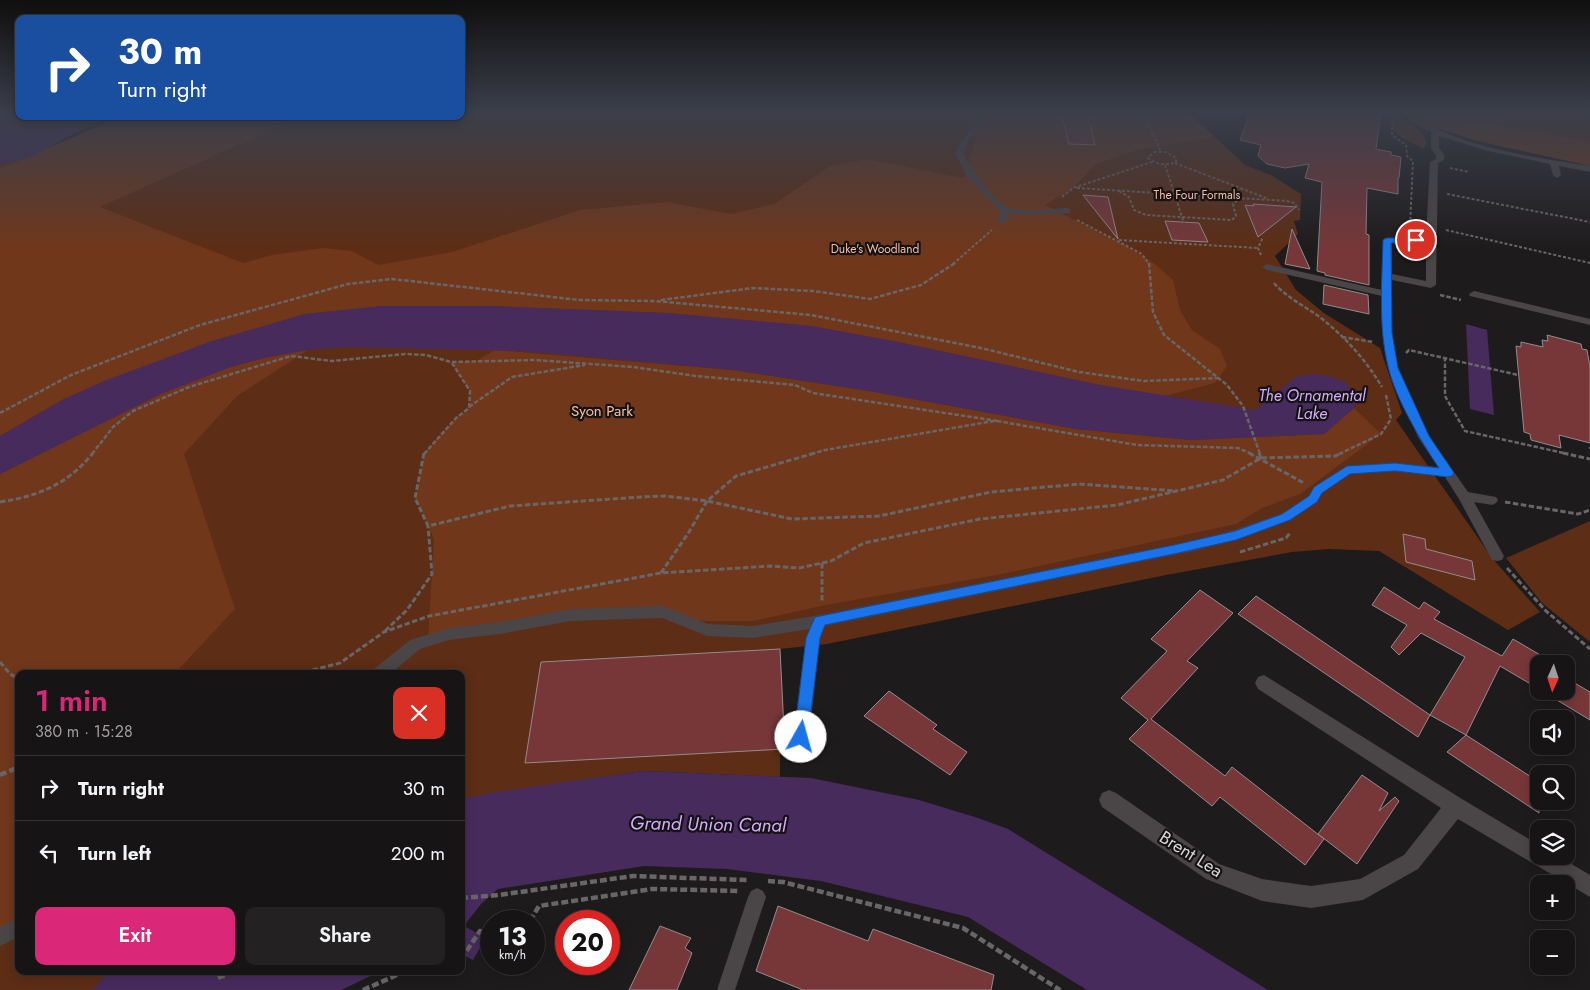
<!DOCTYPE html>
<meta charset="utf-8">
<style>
body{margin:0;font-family:Jost,sans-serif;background:#232122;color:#f1f3f6;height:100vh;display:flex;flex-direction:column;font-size:19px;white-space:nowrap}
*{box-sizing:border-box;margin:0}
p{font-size:16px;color:#9e9ea0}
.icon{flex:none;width:28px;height:28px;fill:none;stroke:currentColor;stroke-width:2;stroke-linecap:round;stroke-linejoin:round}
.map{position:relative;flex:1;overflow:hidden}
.sheet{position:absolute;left:15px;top:670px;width:450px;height:305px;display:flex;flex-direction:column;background:#161415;border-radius:10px;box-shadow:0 2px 12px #0003,0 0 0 1px #353334}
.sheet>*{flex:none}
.top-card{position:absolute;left:15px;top:15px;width:450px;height:105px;border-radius:10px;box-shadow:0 2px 12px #0003,0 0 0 1px #353334;background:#1a4fa0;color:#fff;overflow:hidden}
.needle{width:32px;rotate:183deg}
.tools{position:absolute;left:1530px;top:655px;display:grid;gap:10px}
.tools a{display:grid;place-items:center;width:45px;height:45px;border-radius:10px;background:#161415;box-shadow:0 2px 12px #0003,0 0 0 1px #353334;font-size:25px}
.speed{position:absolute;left:480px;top:910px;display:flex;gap:10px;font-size:25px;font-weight:700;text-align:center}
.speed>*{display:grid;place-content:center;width:65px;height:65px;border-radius:50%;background:#161415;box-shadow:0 2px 12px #0003,0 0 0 1px #353334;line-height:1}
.speed small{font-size:12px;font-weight:400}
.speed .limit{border:8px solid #d22;background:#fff;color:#111}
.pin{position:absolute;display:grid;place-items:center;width:42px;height:42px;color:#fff;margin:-21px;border:2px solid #fff;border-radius:50%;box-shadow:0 1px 5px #0007}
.me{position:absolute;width:55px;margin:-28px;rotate:7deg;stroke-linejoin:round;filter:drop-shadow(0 0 4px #0008)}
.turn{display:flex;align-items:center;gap:18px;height:105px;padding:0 20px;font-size:22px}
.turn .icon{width:65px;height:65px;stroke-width:2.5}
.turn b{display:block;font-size:35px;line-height:42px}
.round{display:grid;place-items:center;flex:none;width:52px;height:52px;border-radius:10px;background:#232122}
.overview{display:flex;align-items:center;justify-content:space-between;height:85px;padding:0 20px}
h1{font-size:30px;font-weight:600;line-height:38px;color:#db2777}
.cta{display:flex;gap:10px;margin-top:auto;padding:10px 20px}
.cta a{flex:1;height:58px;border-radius:10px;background:#db2777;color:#fff;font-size:20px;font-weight:600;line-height:58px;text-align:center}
.cta a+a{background:#232122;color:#f1f3f6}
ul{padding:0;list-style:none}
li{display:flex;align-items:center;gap:15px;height:65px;padding:0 20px;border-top:1px solid #353334}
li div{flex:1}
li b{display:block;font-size:19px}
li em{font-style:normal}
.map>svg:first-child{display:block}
.green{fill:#5d2d15}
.forest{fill:#70371b}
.water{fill:#472b5d}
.building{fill:#773738;stroke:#928d8c}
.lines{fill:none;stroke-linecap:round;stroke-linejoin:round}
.path-far3{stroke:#696667;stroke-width:2;stroke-dasharray:3 2;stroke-linecap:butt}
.path-far2{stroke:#696667;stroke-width:2.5;stroke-dasharray:4.5 2;stroke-linecap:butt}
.path-far1{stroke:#696667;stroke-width:3;stroke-dasharray:5.5 2.5;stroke-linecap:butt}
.path{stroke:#696667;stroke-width:4.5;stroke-dasharray:7 3;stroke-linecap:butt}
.lane{fill:#4a4547;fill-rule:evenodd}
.street{fill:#4a4547;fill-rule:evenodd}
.route{fill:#1a73e8;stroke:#114b97}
.labels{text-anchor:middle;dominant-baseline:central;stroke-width:4.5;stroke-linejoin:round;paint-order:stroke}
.far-park-label{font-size:12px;fill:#f4bda4;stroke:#151213}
.park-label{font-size:15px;fill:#f4bda4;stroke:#151213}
.water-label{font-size:16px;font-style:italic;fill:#d5abfc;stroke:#151213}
.near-street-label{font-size:18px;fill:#d8d5d6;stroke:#151213}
.near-water-label{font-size:19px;font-style:italic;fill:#d5abfc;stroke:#151213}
</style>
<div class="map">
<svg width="1590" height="990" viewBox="0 0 1590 990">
<rect width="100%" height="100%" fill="#1e1b1c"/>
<g class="green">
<path d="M 461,112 L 1150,112 L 1206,138 L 1215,137 L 1245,165 L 1271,175 L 1301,194 L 1300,220 L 1294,221 L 1298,234 L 1275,256 L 1296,290 L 1324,313 L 1380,348 L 1402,413 L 1396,420 L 1492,558 L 1540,612 L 1508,630 L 1379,551 L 1329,549 L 1292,552 L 1166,575 L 827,644 L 780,649 L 780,777 L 643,771 L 461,799 L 461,674 L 19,674 L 19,971 L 115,971 L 96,990 L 0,990 L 0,153 L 88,116 L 112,116 L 35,151 L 32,157 L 119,116 L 461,116 Z"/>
<path d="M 1392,112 C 1404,118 1422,129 1427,143 L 1423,149 L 1401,137 L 1392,129 Z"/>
<path d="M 1408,112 L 1590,112 L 1590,164 L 1437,128 Z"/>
<path d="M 1590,521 L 1590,642 L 1542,603 L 1506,558 Z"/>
</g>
<g class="forest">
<path d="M 985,112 L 1182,112 L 1194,118 L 1215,137 L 1137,150 L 1096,164 L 1073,188 L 1045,205 L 1128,247 L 1155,264 L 1173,280 L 1180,310 L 1192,330 L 1220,349 L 1227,366 L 1215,383 L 1165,396 L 1100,385 L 893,341 L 811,326 L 668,313 L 490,306 L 383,306 L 305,314 L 209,342 L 64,399 L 0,436 L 0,168 L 124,116 L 303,116 L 100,207 L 243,263 L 272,255 L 323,248 L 352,251 L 378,265 L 452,252 L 580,210 L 667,202 L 731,214 L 774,204 L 830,166 L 867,159 L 964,178 L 981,118 Z"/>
<path d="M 1412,112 L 1590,141 L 1590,166 L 1473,140 L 1434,127 Z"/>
<path d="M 308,350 L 237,396 L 184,454 L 235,609 L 178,670 L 180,674 L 19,674 L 19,926 L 0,936 L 0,474 C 76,437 150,392 231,367 C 256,359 282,354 308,350 Z"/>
<path d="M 495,350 L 733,370 L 869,391 L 1076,429 L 1168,438 L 1192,440 L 1324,434 L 1354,408 L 1381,434 L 1300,494 L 1262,508 L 1236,524 L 1002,574 L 826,605 L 753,621 L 708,621 L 590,614 L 428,640 L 434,539 L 415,498 L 424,453 L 456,418 L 469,408 L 470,391 L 451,362 L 476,361 Z"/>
</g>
<g class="water">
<path d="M 0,112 L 19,112 L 19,116 L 105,116 L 32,157 L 0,165 Z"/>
<path d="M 383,306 L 490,306 L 668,313 L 811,326 L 893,341 L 1100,385 L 1255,410 L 1297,376 L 1314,374 L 1329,376 L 1345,382 L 1358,397 L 1354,408 L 1324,434 L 1192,440 L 1076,429 L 869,391 L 733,370 L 523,351 L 345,347 L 308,350 L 268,357 L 231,367 L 161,394 L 0,474 L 0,436 L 64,399 L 104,381 L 209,342 L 305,314 Z"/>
<path d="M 1466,324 L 1487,330 L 1494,415 L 1470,409 Z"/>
<path d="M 643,771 L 811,778 L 919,800 L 978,818 L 1008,829 L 1268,990 L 1087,990 L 968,917 L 821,881 L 727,869 L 644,866 L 498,889 L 481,904 L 464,926 L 486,938 L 473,960 L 461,954 L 461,799 L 495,792 Z"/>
<path d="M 110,971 L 381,971 L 341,990 L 92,990 Z"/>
</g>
<g class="building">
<path d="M 1061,112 L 1087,113 L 1095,145 L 1069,144 Z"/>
<path d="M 1250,112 L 1381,112 L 1376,149 L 1391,152 L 1391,155 L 1401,157 L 1399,178 L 1398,178 L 1398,194 L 1367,188 L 1366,234 L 1369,235 L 1369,285 L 1325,275 L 1325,273 L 1317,271 L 1322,182 L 1305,178 L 1309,164 L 1285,168 L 1267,164 L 1258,156 L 1261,145 L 1240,140 Z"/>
<path d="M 1083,195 L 1108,197 L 1118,239 Z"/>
<path d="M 1253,204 L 1296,207 L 1258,237 L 1245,205 L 1254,206 Z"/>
<path d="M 1165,221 L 1199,223 L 1208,242 L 1172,240 Z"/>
<path d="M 1292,229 L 1310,269 L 1285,264 Z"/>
<path d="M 1324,285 L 1368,295 L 1369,314 L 1323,304 Z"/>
<path d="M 1547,335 L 1581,344 L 1582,349 L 1587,350 L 1590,367 L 1590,443 L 1559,435 L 1561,448 L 1531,440 L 1530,434 L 1524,432 L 1516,346 L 1521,347 L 1521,342 L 1543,347 L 1542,340 L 1548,341 Z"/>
<path d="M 1403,534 L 1425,539 L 1426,549 L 1472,561 L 1475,580 L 1406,562 Z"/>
<path d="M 1384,587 L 1419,609 L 1424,602 L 1440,612 L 1434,619 L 1502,656 L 1513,639 L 1547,659 L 1544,664 L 1539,664 L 1539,689 L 1500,666 L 1466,735 L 1430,715 L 1465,657 L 1421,633 L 1399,655 L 1391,647 L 1407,625 L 1372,605 Z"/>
<path d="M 1200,590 L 1233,613 L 1187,661 L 1198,668 L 1151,719 L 1225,776 L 1232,767 L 1324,839 L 1305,865 L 1220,797 L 1212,806 L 1129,739 L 1148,720 L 1121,698 L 1167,651 L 1151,639 Z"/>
<path d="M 1256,596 L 1430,715 L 1418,737 L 1238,614 Z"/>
<path d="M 780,649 L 785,749 L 525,763 L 541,662 Z"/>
<path d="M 1566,678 L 1590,692 L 1590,720 L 1542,691 L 1566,691 Z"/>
<path d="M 889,691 L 937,725 L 933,729 L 967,752 L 950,775 L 864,716 Z"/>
<path d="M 1466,735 L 1539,782 L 1539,813 L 1447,752 Z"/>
<path d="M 1362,775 L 1388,793 L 1379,811 L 1395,797 L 1399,801 L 1357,864 L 1318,834 Z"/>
<path d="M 778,906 L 868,941 L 873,929 L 994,975 L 991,990 L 803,990 L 756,971 Z"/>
<path d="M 660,926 L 691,938 L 685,948 L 692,953 L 677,990 L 629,990 Z"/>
</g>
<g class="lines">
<g class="path-far3">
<path d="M 1134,112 L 1148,123 L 1161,152"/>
<path d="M 1392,117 L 1392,135 L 1406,145 L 1407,156 L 1413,161 L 1410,226"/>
<path d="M 1154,152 L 1166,152 L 1176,158 L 1176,162 C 1166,166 1157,165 1148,158 Z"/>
<path d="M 1175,163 L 1266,198"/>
<path d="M 1165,165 L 1184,223"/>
<path d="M 1450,168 L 1469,172"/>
<path d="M 1077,188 L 1287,201 L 1294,203 L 1299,210"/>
<path d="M 1119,191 L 1129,197 L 1134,210 L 1146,215 L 1232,220 L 1236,216 L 1233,204 L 1240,198"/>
<path d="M 1447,194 L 1590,222"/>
<path d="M 1062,197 L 1073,188 L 1152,162"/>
<path d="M 1077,220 L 1142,254 L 1149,264"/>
<path d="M 1446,230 L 1590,263"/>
<path d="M 1119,240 L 1258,248"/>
<path d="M 1261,255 L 1258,248 L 1263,237"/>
<path d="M 953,264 L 992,230"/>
</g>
<g class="path-far2">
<path d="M 1149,263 L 1153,312 L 1164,335 L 1227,385 L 1243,406 L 1260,454"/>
<path d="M 1274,283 C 1287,298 1305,306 1321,318 C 1345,337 1366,360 1382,387"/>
<path d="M 1440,295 L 1461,300"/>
<path d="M 661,300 L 753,288 L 813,291 L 870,299 L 921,285 L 955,263"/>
<path d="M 1342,337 L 1373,342"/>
<path d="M 1406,353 L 1409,350 L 1518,375"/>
<path d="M 1445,357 L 1445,396 L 1465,431 L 1568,454"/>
<path d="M 469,407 L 512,377 L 585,365"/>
<path d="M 0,413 L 71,375 L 200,325 L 348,284 L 392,279 L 580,300 L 655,301 L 811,315 L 981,348 L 1079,372 L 1144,381 L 1219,378"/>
<path d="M 997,421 L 1137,445 L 1238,448 L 1252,454"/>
<path d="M 1590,447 L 1590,449"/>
<path d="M 92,454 L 113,427 L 133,411 L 189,387 L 291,356 L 332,361 L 405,354 L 426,355 L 451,362 L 535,360 L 633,367 L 696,376 L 795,385 L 813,393 L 998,421"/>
<path d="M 424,454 L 456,418 L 469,408 L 470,391 L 452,363"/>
<path d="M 811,454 L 825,450 L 994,421"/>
<path d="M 1339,454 L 1381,434 L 1391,419 L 1386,395"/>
</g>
<g class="path-far1">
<path d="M 424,453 L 415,498 L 428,526 L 510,506 L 641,497 L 665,496 L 707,501 L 792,519 L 879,516 L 991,492 L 1079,484 L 1177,491"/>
<path d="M 1249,453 L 1304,483"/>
<path d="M 1259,453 L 1261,458"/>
<path d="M 1563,453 L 1590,459"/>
<path d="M 0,502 C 39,496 68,484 93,453"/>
<path d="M 1505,502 L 1578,514 L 1590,510"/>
<path d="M 1240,552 L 1286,538 L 1290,533"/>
<path d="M 822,563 L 822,603"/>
<path d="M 1507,568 L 1546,611 L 1590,649"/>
<path d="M 661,573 L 689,532 L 707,501 L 736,476 L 815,453"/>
<path d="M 385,631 L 407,610 L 432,574 L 428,526"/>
<path d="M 0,662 L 10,674 L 19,679"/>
<path d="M 297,674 L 340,663 L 384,632 L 429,616 L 661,573 L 770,566 L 799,568 L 831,561 L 864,543 L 980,519 L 1117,505 L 1223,480 L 1261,458 L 1335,456 L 1342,453"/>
</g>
<g class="path">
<path d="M 0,775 L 19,767"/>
<path d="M 768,881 L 783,882 L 963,928 L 1060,990"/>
<path d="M 461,898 L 499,895 L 633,876 L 747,880"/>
<path d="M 501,921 L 502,919 L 510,921"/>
<path d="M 530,921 L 539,906 L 652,889 L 740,891"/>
<path d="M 461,959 L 480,931 L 491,934"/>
<path d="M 218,978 L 235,971"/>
<path d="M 363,990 L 406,971"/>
</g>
<g class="lane">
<path d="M 981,112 L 989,112 L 980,130 L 969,140 L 963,153 C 970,166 994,203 1008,207 C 1025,213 1049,209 1067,208 L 1070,209 L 1070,213 L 1021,215 L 1008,213 L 1009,217 L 1005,223 L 999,223 L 997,221 L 1000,217 L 999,210 L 967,176 L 955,153 C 963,138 974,127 981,112 Z"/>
<path d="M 1401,112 L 1410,112 C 1453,147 1535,157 1590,166 L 1590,172 L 1559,166 L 1561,175 L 1557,178 L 1553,175 L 1550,164 L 1488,151 L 1439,136 L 1439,148 L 1444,154 L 1444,160 L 1438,163 L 1436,285 L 1431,288 L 1392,280 L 1392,333 L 1398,368 L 1429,436 L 1468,492 L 1496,497 L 1498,500 L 1496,503 L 1492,505 L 1474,502 L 1504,556 L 1502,560 L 1497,561 L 1492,560 L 1459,499 L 1445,477 L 1395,471 L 1350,474 L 1322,493 L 1317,502 L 1291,520 L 1236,540 L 1193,551 L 825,626 L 820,638 L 809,737 L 807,742 L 801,744 L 795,742 L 793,737 L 806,638 L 810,629 L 753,638 L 707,636 L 662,618 L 571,621 L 500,634 L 449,640 L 420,649 L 390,674 L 372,674 L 374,669 L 410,640 L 449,628 L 500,622 L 571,609 L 663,606 L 708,624 L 753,626 L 820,615 L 1193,541 L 1234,530 L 1281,514 L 1309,496 L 1314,487 L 1347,466 L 1395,463 L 1438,467 L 1418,437 L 1388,368 L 1382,333 L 1382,296 L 1267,270 L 1262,267 L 1267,264 L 1382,290 L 1384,238 L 1426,237 L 1430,162 L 1436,159 L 1436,155 L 1431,149 L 1431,132 L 1416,125 ZM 1392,243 L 1426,243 L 1426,281 L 1392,274 Z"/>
<path d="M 1474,291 L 1590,319 L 1590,325 L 1470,296 L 1469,294 Z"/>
<path d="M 757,888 L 763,891 L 766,897 L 735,990 L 717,990 L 748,897 L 751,891 Z"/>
<path d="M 19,918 L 19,937 L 0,946 L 0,927 Z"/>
</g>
<path class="street" d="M 1264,675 L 1462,799 L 1539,845 L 1539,856 L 1558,856 L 1590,875 L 1590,897 L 1458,819 L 1418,869 L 1370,896 L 1363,900 L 1311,908 L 1262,901 L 1206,879 L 1102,807 L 1099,800 L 1102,793 L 1109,790 L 1116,793 L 1219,864 L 1262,879 L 1311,886 L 1360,879 L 1404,855 L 1441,808 L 1258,689 L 1255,683 L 1258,677 Z"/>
</g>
<linearGradient id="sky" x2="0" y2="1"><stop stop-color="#100f0f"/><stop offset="0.45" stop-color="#3b3f4b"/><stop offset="1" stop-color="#3b3f4b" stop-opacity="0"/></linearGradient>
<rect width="1590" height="250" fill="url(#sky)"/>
<path class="route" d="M 1387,238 L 1416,238 L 1421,240 L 1416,243 L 1391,243 L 1392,333 L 1398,368 L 1429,436 L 1452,470 L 1454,473 L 1452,476 L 1448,477 L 1395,471 L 1350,474 L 1322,493 L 1317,502 L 1290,520 L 1236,540 L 1174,554 L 825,625 L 820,638 L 808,737 L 806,741 L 801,743 L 796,741 L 794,737 L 806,638 L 815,617 L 1174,545 L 1235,531 L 1282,514 L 1309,496 L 1314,487 L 1347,466 L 1395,463 L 1439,468 C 1421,441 1395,398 1388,366 C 1378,325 1382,282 1383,240 Z"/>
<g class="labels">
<g class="far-park-label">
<text x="1197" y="195">The Four Formals</text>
<text x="875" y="249">Duke's Woodland</text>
</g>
<g class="park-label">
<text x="602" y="411">Syon Park</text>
</g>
<g class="water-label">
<text x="1312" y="395">The Ornamental<tspan x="1312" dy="18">Lake</tspan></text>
</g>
<g class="near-street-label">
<text transform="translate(1191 854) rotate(32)">Brent Lea</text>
</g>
<g class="near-water-label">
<text transform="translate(708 824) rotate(1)">Grand Union Canal</text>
</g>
</g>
</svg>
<div class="tools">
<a><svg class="needle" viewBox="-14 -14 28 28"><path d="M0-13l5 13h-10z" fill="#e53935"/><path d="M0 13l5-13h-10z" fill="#9e9ea0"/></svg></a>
<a><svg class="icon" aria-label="sound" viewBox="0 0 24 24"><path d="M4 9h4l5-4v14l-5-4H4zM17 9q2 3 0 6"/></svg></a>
<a><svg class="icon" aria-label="search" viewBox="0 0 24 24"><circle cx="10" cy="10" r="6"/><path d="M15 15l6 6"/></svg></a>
<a><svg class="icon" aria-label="layers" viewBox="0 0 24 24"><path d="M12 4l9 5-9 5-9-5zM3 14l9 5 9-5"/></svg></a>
<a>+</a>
<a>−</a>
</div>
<div class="speed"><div>13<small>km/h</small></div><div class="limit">20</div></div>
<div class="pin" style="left:1416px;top:240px;background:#d93025"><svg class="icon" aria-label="arrive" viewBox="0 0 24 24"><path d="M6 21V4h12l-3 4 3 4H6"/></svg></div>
<svg class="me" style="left:801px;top:737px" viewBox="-20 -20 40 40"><circle r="19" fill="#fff"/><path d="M0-13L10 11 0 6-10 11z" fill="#1a73e8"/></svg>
<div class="top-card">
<div class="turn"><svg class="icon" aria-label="right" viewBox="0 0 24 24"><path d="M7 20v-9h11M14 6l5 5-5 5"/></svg><div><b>30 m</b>Turn right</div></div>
</div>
<section class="sheet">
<div class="overview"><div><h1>1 min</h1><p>380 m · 15:28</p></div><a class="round" style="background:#d93025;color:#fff"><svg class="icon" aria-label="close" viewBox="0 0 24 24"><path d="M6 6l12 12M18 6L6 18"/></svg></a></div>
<ul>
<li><svg class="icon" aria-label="right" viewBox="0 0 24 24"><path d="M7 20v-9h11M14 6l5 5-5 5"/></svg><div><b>Turn right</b></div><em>30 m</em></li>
<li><svg class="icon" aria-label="left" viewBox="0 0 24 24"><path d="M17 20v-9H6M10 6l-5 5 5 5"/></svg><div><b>Turn left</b></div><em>200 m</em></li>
</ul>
<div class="cta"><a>Exit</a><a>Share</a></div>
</section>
</div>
